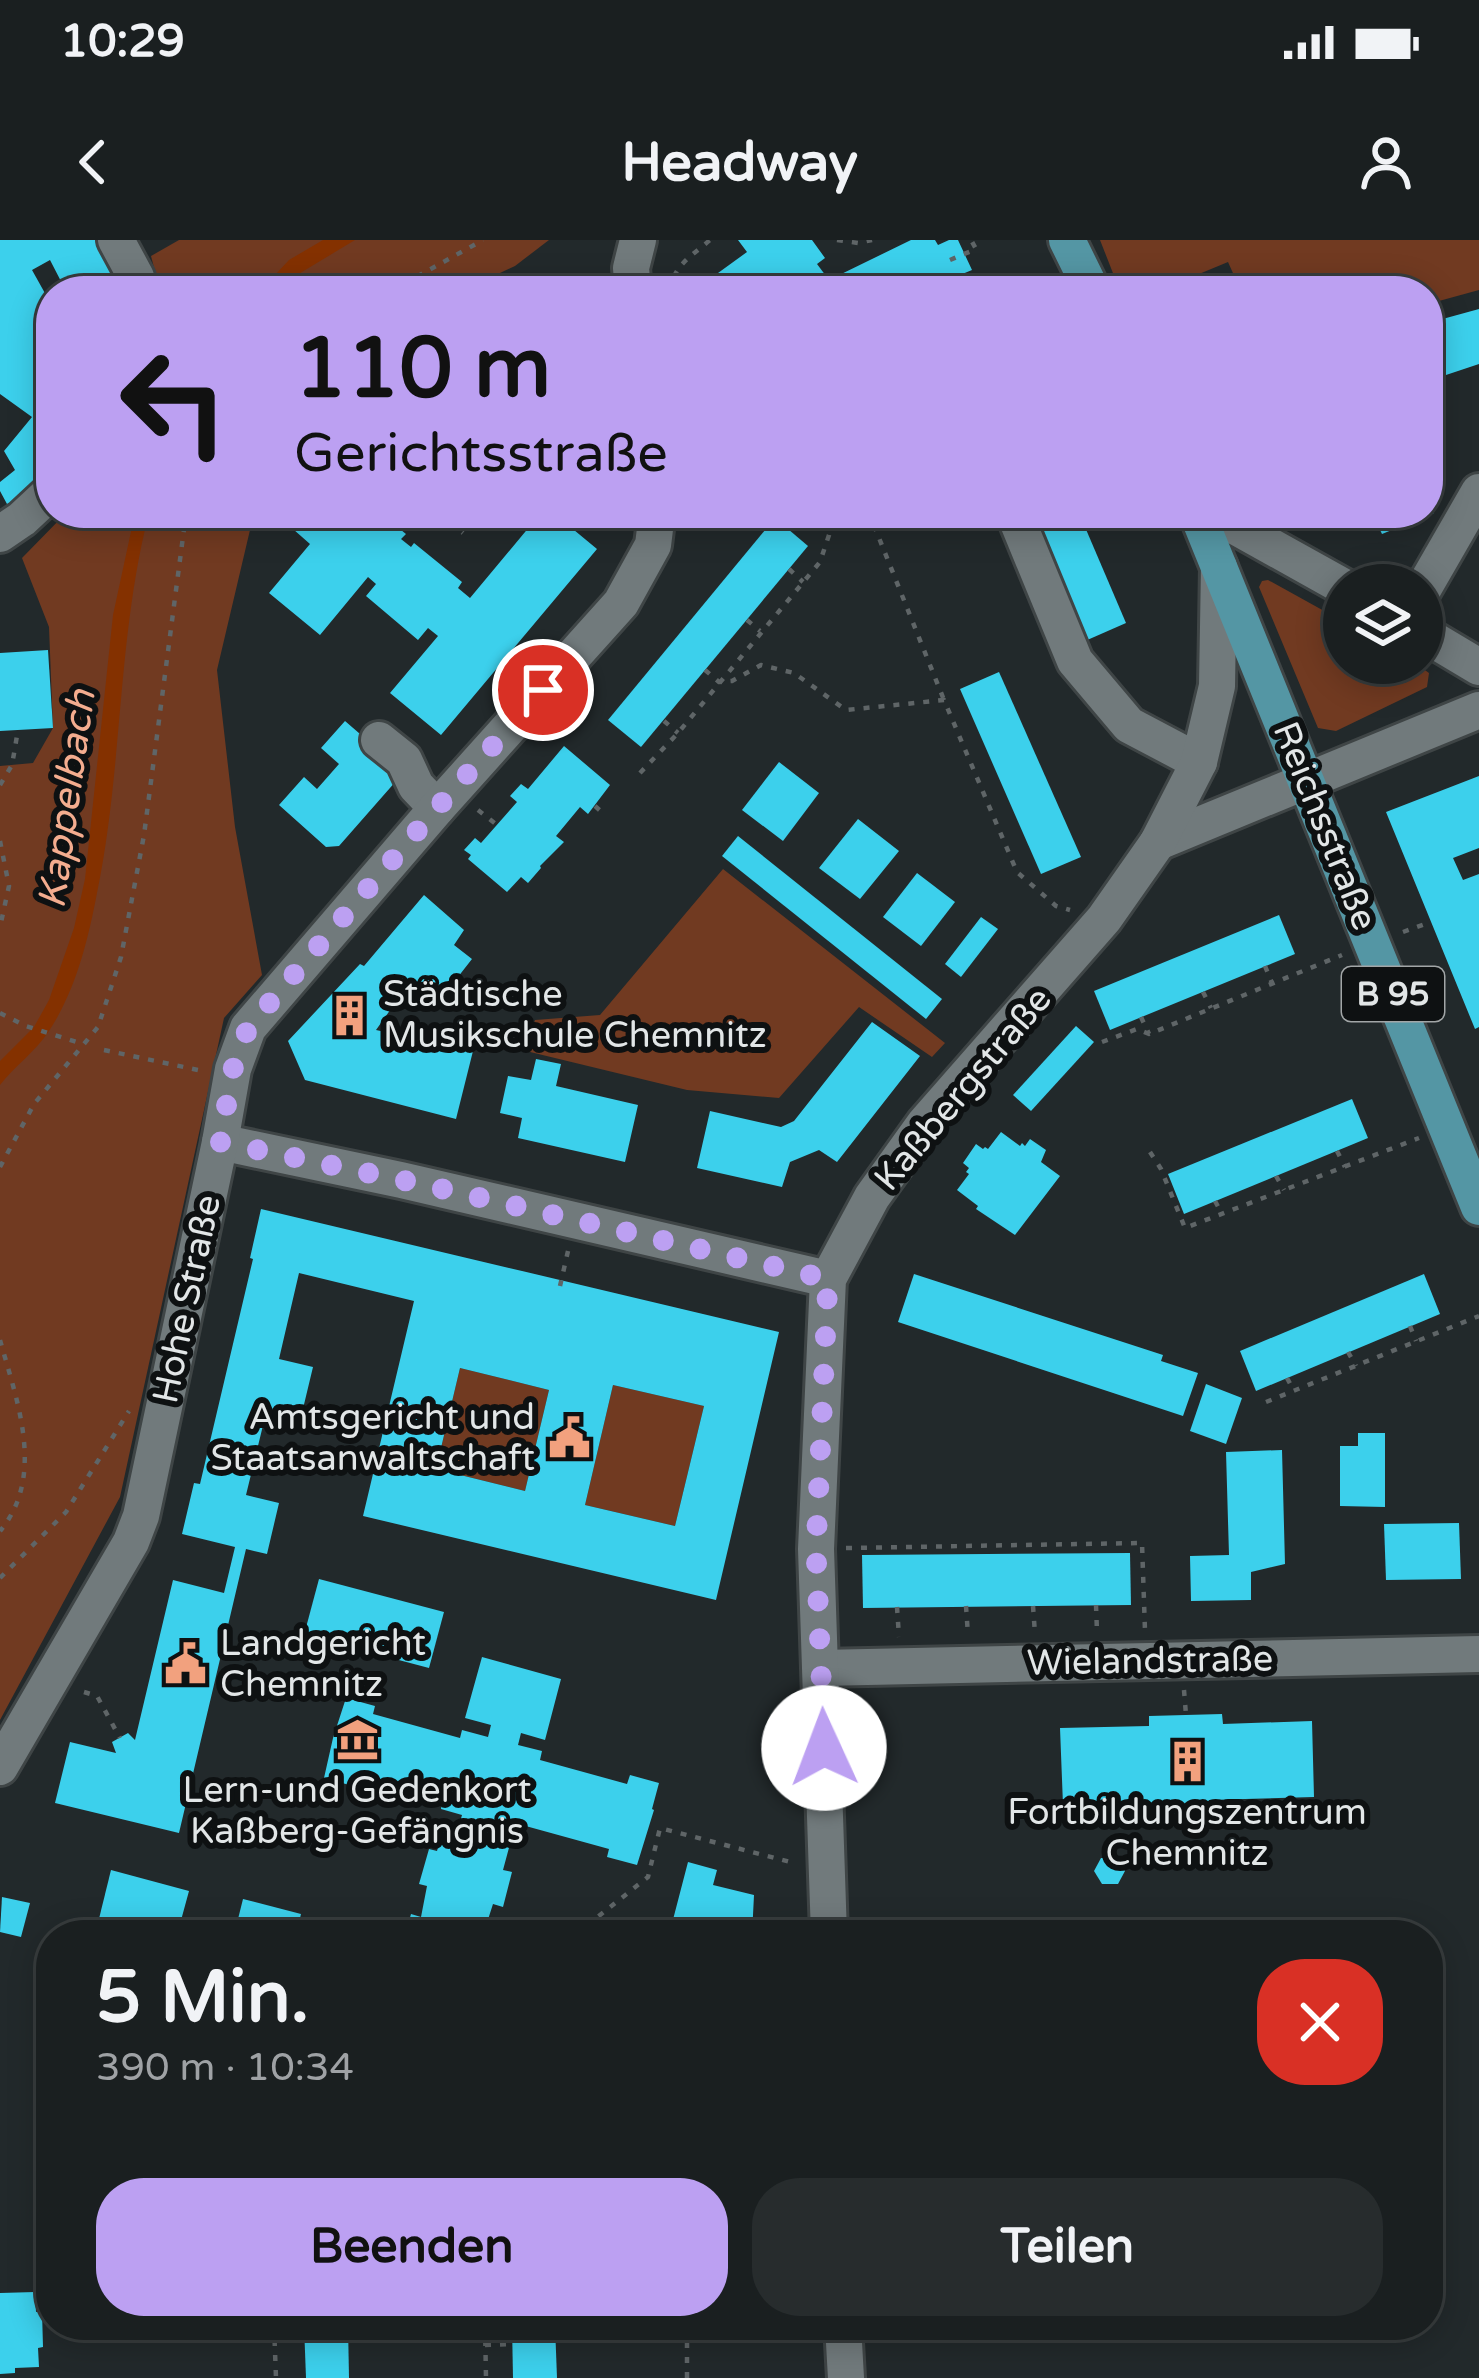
<!DOCTYPE html>
<html lang="de">
<meta charset="utf-8">
<style>
body{margin:0;font-family:"Varela Round",sans-serif;background:#272c2d;color:#f1f3f6;height:100vh;display:flex;flex-direction:column;font-size:45px;white-space:nowrap}
*{box-sizing:border-box;margin:0}
p{font-size:39px;color:#9fa2a5}
.icon{flex:none;width:66px;height:66px;fill:none;stroke:currentColor;stroke-width:2;stroke-linecap:round;stroke-linejoin:round}
.map{position:relative;flex:1;overflow:hidden}
.drawer{position:absolute;left:36px;top:1680px;width:1407px;height:420px;display:flex;flex-direction:column;background:#1a1f20;border-radius:48px;box-shadow:0 6px 30px #0003,0 0 0 3px #383d3e}
.drawer>*{flex:none}
.hud{position:absolute;left:36px;top:36px;width:1407px;height:252px;border-radius:48px;box-shadow:0 6px 30px #0003,0 0 0 3px #383d3e;background:#bca0f2;color:#111;overflow:hidden}
.controls{position:absolute;left:1323px;top:324px;display:grid;gap:24px}
.controls a{display:grid;place-items:center;width:120px;height:120px;border-radius:50%;background:#1a1f20;box-shadow:0 6px 30px #0003,0 0 0 3px #383d3e;font-size:60px}
.pin{position:absolute;display:grid;place-items:center;width:102px;height:102px;color:#fff;margin:-51px;border:6px solid #fff;border-radius:50%;box-shadow:0 3px 12px #0007}
.me{position:absolute;width:132px;margin:-66px;rotate:358deg;stroke-linejoin:round;filter:drop-shadow(0 0 9px #0008)}
.turn{display:flex;align-items:center;gap:42px;height:252px;padding:0 60px;font-size:54px}
.turn .icon{width:156px;height:156px;stroke-width:2.5}
.turn b{display:block;font-size:84px;line-height:102px}
.round{display:grid;place-items:center;flex:none;width:126px;height:126px;border-radius:48px;background:#272c2d}
.overview{display:flex;align-items:center;justify-content:space-between;height:204px;padding:0 60px}
h1{font-size:72px;font-weight:700;line-height:90px}
.primary-button{display:flex;gap:24px;margin-top:auto;padding:24px 60px}
.primary-button a{flex:1;height:138px;border-radius:48px;background:#bca0f2;color:#111;font-size:48px;font-weight:700;line-height:138px;text-align:center}
.primary-button a+a{background:#272c2d;color:#f1f3f6}
.status{display:flex;justify-content:space-between;align-items:center;height:84px;padding:0 60px;background:#1a1f20;direction:ltr}
.status svg{height:33px;fill:currentColor}
header{display:flex;justify-content:space-between;align-items:center;height:156px;padding:0 60px;background:#1a1f20;font-size:54px;font-weight:700}
.map>svg:first-child{display:block}
.green{fill:#713a21}
.water{fill:#843100}
.building{fill:#3cd0ec;fill-rule:evenodd}
.lines{fill:none;stroke-linecap:round;stroke-linejoin:round}
.minor-casing{stroke:#3f4546;stroke-width:42}
.major-casing{stroke:#3f4546;stroke-width:42}
.path{stroke:#5f6567;stroke-width:4.5;stroke-dasharray:6 9;stroke-linecap:butt}
.minor{stroke:#717a7c;stroke-width:36}
.major{stroke:#5496a4;stroke-width:36}
.route{stroke:#bca0f2;stroke-width:21;stroke-dasharray:0 37.8}
.labels{text-anchor:middle;dominant-baseline:central;stroke-width:12;stroke-linejoin:round;paint-order:stroke}
.shield{fill:#0e1112;stroke:#a2a6a7;stroke-width:3}
.shield-label{font-size:33px;font-weight:bold;fill:#e2e6e7}
.street-label{font-size:36px;fill:#e2e6e7;stroke:#0e1112}
.poi-label{font-size:36px;fill:#e2e6e7;stroke:#0e1112;text-anchor:start}
.water-label{font-size:39px;font-style:italic;fill:#f4ad8f;stroke:#0e1112}
</style>
<div class="status"><b>10:29</b><svg viewBox="0 0 49 12"><path d="M0 12V9h3v3zM5 12V6h3v6zM10 12V3h3v9zM15 12V0h3v12zM26 1h20v11H26zM47 4h2v5h-2z"/></svg></div>
<header><svg class="icon" aria-label="back" viewBox="0 0 24 24"><path d="M15 5l-7 7 7 7"/></svg>Headway<svg class="icon" aria-label="person" viewBox="0 0 24 24"><circle cx="12" cy="8" r="4"/><path d="M4 21q1-7 8-7t8 7"/></svg></header>
<div class="map">
<svg width="1479" height="2138" viewBox="0 0 1479 2138">
<rect width="100%" height="100%" fill="#22292b"/>
<g class="green">
<path d="M 179,0 L 549,0 L 515,26 L 462,51 L 160,51 L 151,16 Z"/>
<path d="M 1100,0 L 1479,0 L 1479,50 L 1428,64 L 1428,51 L 1241,51 L 1228,22 L 1158,51 L 1120,51 Z"/>
<path d="M 66,273 L 254,273 L 217,430 L 235,587 L 262,735 L 224,778 L 120,1257 L 0,1480 L 0,526 L 33,523 L 53,488 L 49,387 L 22,318 Z"/>
<path d="M 1268,340 L 1344,382 L 1344,423 L 1415,423 L 1429,433 L 1427,447 L 1336,491 L 1318,488 L 1259,347 L 1262,341 Z"/>
<path d="M 723,629 L 945,803 L 932,817 L 859,767 L 779,858 L 687,850 L 526,811 L 535,780 L 600,775 Z"/>
<path d="M 460,1128 L 549,1150 L 525,1251 L 436,1229 Z"/>
<path d="M 613,1145 L 704,1166 L 675,1286 L 585,1265 Z"/>
</g>
<g class="water">
<path d="M 323,0 L 355,0 L 292,38 L 280,51 L 260,51 L 289,20 Z"/>
<path d="M 135,273 L 149,273 C 117,397 123,528 97,653 C 88,700 76,750 49,791 C 36,811 15,826 0,845 L 0,821 L 34,787 L 49,760 L 74,688 L 85,639 L 113,375 Z"/>
</g>
<g class="building">
<path d="M 0,0 L 105,0 L 132,51 L 66,51 L 50,20 L 32,30 L 51,64 L 51,95 L 40,126 L 51,130 L 51,246 L 14,277 L 0,251 L 0,242 L 15,230 L 4,211 L 32,177 L 0,154 Z"/>
<path d="M 738,0 L 812,0 L 825,18 L 817,24 L 829,40 L 911,0 L 935,0 L 938,5 L 949,0 L 958,0 L 972,30 L 955,37 L 960,51 L 800,51 L 793,41 L 779,51 L 678,51 L 677,45 L 707,41 L 747,12 Z"/>
<path d="M 1479,69 L 1479,124 L 1428,141 L 1428,83 Z"/>
<path d="M 292,273 L 380,273 L 406,294 L 401,299 L 411,307 L 414,303 L 462,342 L 458,348 L 470,358 L 530,286 L 533,289 L 545,281 L 558,281 L 568,285 L 597,309 L 441,495 L 390,453 L 438,396 L 428,388 L 418,400 L 366,356 L 376,344 L 368,337 L 320,395 L 269,353 L 310,304 L 285,282 Z"/>
<path d="M 1031,273 L 1079,273 L 1126,383 L 1085,401 Z"/>
<path d="M 1372,273 L 1434,273 L 1382,294 Z"/>
<path d="M 775,278 L 808,306 L 641,507 L 608,480 Z"/>
<path d="M 48,410 L 53,488 L 0,491 L 0,413 Z"/>
<path d="M 999,432 L 1081,617 L 1041,634 L 960,449 Z"/>
<path d="M 345,481 L 404,532 L 339,606 L 326,607 L 279,565 L 304,537 L 317,549 L 339,524 L 321,508 Z"/>
<path d="M 564,506 L 610,545 L 588,574 L 580,567 L 556,596 L 564,602 L 540,626 L 541,628 L 528,643 L 521,637 L 507,652 L 468,619 L 471,615 L 464,610 L 475,598 L 481,603 L 517,562 L 510,556 L 521,544 L 528,549 Z"/>
<path d="M 779,522 L 819,553 L 783,601 L 742,570 Z"/>
<path d="M 1479,536 L 1479,608 L 1453,618 L 1463,640 L 1479,634 L 1479,787 L 1475,789 L 1386,572 Z"/>
<path d="M 858,579 L 899,611 L 860,659 L 819,628 Z"/>
<path d="M 738,596 L 942,759 L 926,779 L 722,616 Z"/>
<path d="M 917,633 L 955,662 L 921,706 L 883,677 Z"/>
<path d="M 424,655 L 464,690 L 454,705 L 472,719 L 436,765 L 412,749 L 402,762 L 398,759 L 376,790 L 418,799 L 422,785 L 476,799 L 456,879 L 305,840 L 288,801 L 360,724 L 364,726 Z"/>
<path d="M 1279,675 L 1295,714 L 1110,790 L 1094,751 Z"/>
<path d="M 981,677 L 998,689 L 961,737 L 945,724 Z"/>
<path d="M 872,782 L 920,816 L 837,922 L 819,910 L 790,922 L 782,947 L 697,928 L 710,871 L 781,887 L 794,881 Z"/>
<path d="M 1076,786 L 1094,802 L 1031,871 L 1013,855 Z"/>
<path d="M 536,819 L 561,824 L 556,846 L 638,865 L 625,922 L 518,898 L 522,878 L 500,873 L 508,836 L 531,840 Z"/>
<path d="M 1352,859 L 1368,898 L 1184,974 L 1168,934 Z"/>
<path d="M 1001,892 L 1020,906 L 1022,903 L 1025,906 L 1030,899 L 1046,910 L 1041,922 L 1060,936 L 1015,995 L 976,969 L 978,966 L 957,950 L 969,934 L 966,932 L 969,928 L 963,923 L 976,904 L 983,909 L 985,907 L 988,909 Z"/>
<path d="M 261,969 L 779,1092 L 716,1360 L 363,1276 L 414,1061 L 299,1033 L 279,1119 L 313,1127 L 301,1177 L 267,1169 L 246,1255 L 279,1263 L 267,1314 L 246,1309 L 179,1593 L 55,1563 L 70,1502 L 116,1513 L 112,1502 L 128,1493 L 135,1500 L 173,1340 L 224,1353 L 235,1307 L 182,1294 L 194,1243 L 200,1244 L 253,1019 L 250,1018 ZM 460,1128 L 549,1150 L 525,1251 L 436,1229 ZM 613,1145 L 704,1166 L 675,1286 L 585,1265 Z"/>
<path d="M 914,1034 L 1163,1115 L 1161,1121 L 1198,1133 L 1183,1176 L 898,1082 Z"/>
<path d="M 1424,1034 L 1440,1074 L 1256,1151 L 1240,1111 Z"/>
<path d="M 1206,1144 L 1242,1158 L 1226,1204 L 1190,1191 Z"/>
<path d="M 1358,1193 L 1385,1193 L 1385,1267 L 1340,1266 L 1340,1206 L 1358,1206 Z"/>
<path d="M 1282,1210 L 1285,1324 L 1251,1332 L 1251,1360 L 1191,1361 L 1190,1316 L 1229,1315 L 1226,1212 Z"/>
<path d="M 1459,1283 L 1461,1339 L 1386,1340 L 1384,1284 Z"/>
<path d="M 1130,1313 L 1131,1365 L 863,1368 L 862,1315 Z"/>
<path d="M 319,1339 L 444,1372 L 429,1428 L 304,1395 Z"/>
<path d="M 482,1417 L 561,1439 L 545,1500 L 521,1493 L 518,1505 L 542,1511 L 540,1520 L 627,1544 L 630,1535 L 659,1543 L 652,1569 L 654,1570 L 637,1625 L 607,1617 L 609,1609 L 522,1585 L 520,1591 L 514,1589 L 503,1630 L 512,1632 L 503,1667 L 493,1664 L 483,1695 L 405,1695 L 411,1674 L 421,1677 L 427,1646 L 419,1644 L 429,1609 L 437,1611 L 444,1586 L 458,1589 L 462,1575 L 441,1569 L 442,1563 L 355,1538 L 353,1546 L 324,1538 L 333,1498 L 346,1458 L 375,1466 L 373,1474 L 460,1498 L 462,1490 L 488,1497 L 491,1485 L 465,1478 Z"/>
<path d="M 1222,1474 L 1223,1484 L 1312,1481 L 1314,1557 L 1209,1560 L 1209,1578 L 1169,1580 L 1168,1562 L 1063,1565 L 1060,1488 L 1149,1486 L 1149,1476 Z"/>
<path d="M 1101,1618 L 1117,1618 L 1125,1631 L 1118,1644 L 1102,1644 L 1094,1631 Z"/>
<path d="M 688,1622 L 717,1630 L 713,1645 L 754,1655 L 752,1695 L 669,1695 Z"/>
<path d="M 111,1630 L 189,1651 L 177,1695 L 95,1695 Z"/>
<path d="M 2,1657 L 30,1663 L 21,1697 L 0,1692 Z"/>
<path d="M 243,1659 L 301,1674 L 296,1695 L 234,1695 Z"/>
<path d="M 49,1867 L 51,1867 L 51,1905 L 40,1903 Z"/>
<path d="M 35,2052 L 36,2072 L 42,2071 L 43,2107 L 38,2108 L 39,2127 L 15,2128 L 15,2133 L 0,2134 L 0,2053 Z"/>
<path d="M 304,2085 L 348,2085 L 349,2138 L 306,2138 Z"/>
<path d="M 512,2085 L 555,2085 L 557,2138 L 513,2138 Z"/>
<path d="M 720,2085 L 763,2085 L 763,2095 L 720,2096 Z"/>
<path d="M 907,2085 L 1003,2085 L 1004,2097 L 907,2100 Z"/>
</g>
<g class="lines">
<defs>
<g id="minor">
<path d="M 116,0 L 136,37 L 139,51"/>
<path d="M 633,51 L 631,28 L 638,0"/>
<path d="M 1014,273 L 1075,421 L 1129,485 L 1199,522"/>
<path d="M 1199,277 L 1231,284 L 1344,347"/>
<path d="M 0,294 L 22,279 L 51,252"/>
<path d="M 1422,351 L 1479,252"/>
<path d="M 1422,393 L 1479,427"/>
<path d="M 379,500 L 404,520 L 416,546 L 437,568"/>
<path d="M 1158,602 L 1479,470"/>
<path d="M 220,902 L 401,940 L 828,1039"/>
<path d="M 821,1428 L 1479,1414"/>
<path d="M 0,1527 L 131,1302 L 141,1276 L 220,902 L 233,829 L 248,788 L 437,568 L 621,363 L 653,305 L 657,273"/>
<path d="M 829,1695 L 816,1309 L 828,1039 L 872,957 L 925,883 L 1104,679 L 1158,602 L 1199,522 L 1217,446 L 1219,327"/>
<path d="M 843,2085 L 846,2138"/>
</g>
<g id="major">
<path d="M 1067,0 L 1092,51"/>
<path d="M 1197,273 L 1479,967"/>
</g>
</defs>
<use href="#minor" class="minor-casing"/>
<use href="#major" class="major-casing"/>
<g class="path">
<path d="M 837,0 L 858,3 L 872,0"/>
<path d="M 950,20 L 976,9 L 971,0"/>
<path d="M 391,51 L 483,0"/>
<path d="M 671,51 C 671,27 693,15 710,0"/>
<path d="M 439,273 L 463,293"/>
<path d="M 866,273 L 871,278 L 944,460"/>
<path d="M 789,329 L 803,342"/>
<path d="M 747,380 L 760,391"/>
<path d="M 705,430 L 719,442 L 732,441 L 761,425 L 794,433 L 846,470 L 944,460 L 1017,632 L 1056,666 L 1070,670"/>
<path d="M 664,481 L 678,493"/>
<path d="M 640,533 L 678,493 L 820,322 L 829,295 L 832,273"/>
<path d="M 0,545 L 12,525 L 18,490"/>
<path d="M 595,566 L 605,575"/>
<path d="M 478,570 L 497,585"/>
<path d="M 0,601 L 9,646 L 0,687"/>
<path d="M 1403,692 L 1431,682"/>
<path d="M 1265,726 L 1272,743"/>
<path d="M 1203,752 L 1211,768"/>
<path d="M 0,773 L 26,786 L 83,804"/>
<path d="M 1141,777 L 1149,794"/>
<path d="M 1102,802 L 1137,789 L 1149,794 L 1342,715"/>
<path d="M 104,810 L 198,830"/>
<path d="M 1337,911 L 1345,927"/>
<path d="M 1150,912 L 1161,929 L 1185,988 L 1419,898"/>
<path d="M 0,927 L 34,864 L 98,787 L 121,717 L 144,595 L 184,289 L 190,273"/>
<path d="M 1276,936 L 1284,950"/>
<path d="M 1215,961 L 1222,974"/>
<path d="M 560,1046 L 568,1011"/>
<path d="M 1410,1086 L 1416,1101"/>
<path d="M 0,1100 C 17,1161 46,1236 0,1291"/>
<path d="M 1348,1112 L 1356,1126"/>
<path d="M 1287,1138 L 1294,1151"/>
<path d="M 1266,1162 L 1479,1076"/>
<path d="M 846,1308 L 1142,1303 L 1145,1391"/>
<path d="M 0,1338 L 66,1272 L 129,1171"/>
<path d="M 1096,1365 L 1097,1392"/>
<path d="M 966,1366 L 968,1395"/>
<path d="M 1033,1366 L 1035,1394"/>
<path d="M 897,1367 L 899,1397"/>
<path d="M 1184,1450 L 1186,1475"/>
<path d="M 84,1452 L 97,1456 L 120,1498"/>
<path d="M 575,1695 L 648,1637 L 660,1588 L 794,1623"/>
<path d="M 274,2085 L 276,2138"/>
<path d="M 485,2085 L 486,2138"/>
<path d="M 274,2094 L 304,2093"/>
<path d="M 485,2105 L 512,2104"/>
<path d="M 687,2138 L 687,2085"/>
</g>
<use href="#minor" class="minor"/>
<use href="#major" class="major"/>
</g>
<g class="lines">
<path class="route" d="M 543,450 L 437,568 L 248,788 L 233,829 L 220,902 L 430,946 L 828,1039 L 816,1309 L 824,1508"/>
</g>
<defs>
<symbol id="building-bare" viewBox="-9 -9 18 18"><path d="M-4-6H4V6H1V3H-1V6H-4ZM-2.5-4.3h1.7v1.8h-1.7ZM.8-4.3h1.7v1.8H.8ZM-2.5-1h1.7V.8h-1.7ZM.8-1h1.7V.8H.8Z" fill="#f2a17e" stroke="#0e1112" stroke-width="2.5" paint-order="stroke"/></symbol>
<symbol id="civic-bare" viewBox="-9 -9 18 18"><path d="M-.6-6.5H3V-4.5H.6V-3L4-1V1h2V6H-6V1h2V-1L-.6-3ZM-1.2 2.5V6h2.4V2.5Z" fill="#f2a17e" stroke="#0e1112" stroke-width="2.5" paint-order="stroke"/></symbol>
<symbol id="museum-bare" viewBox="-9 -9 18 18"><path d="M0-6L6-3V-2H-6V-3ZM-5-1h2V3h-2ZM-1-1h2V3h-2ZM3-1h2V3H3ZM-6 4H6V6H-6Z" fill="#f2a17e" stroke="#0e1112" stroke-width="2.5" paint-order="stroke"/></symbol>
</defs>
<g fill-rule="evenodd">
<use href="#building-bare" x="320" y="746" width="59" height="59"/>
<use href="#civic-bare" x="540" y="1168" width="59" height="59"/>
<use href="#civic-bare" x="156" y="1394" width="59" height="59"/>
<use href="#museum-bare" x="328" y="1470" width="59" height="59"/>
<use href="#building-bare" x="1158" y="1492" width="59" height="59"/>
</g>
<g class="labels">
<rect class="shield" x="1342" y="727" width="102" height="54" rx="9"/>
<g class="shield-label">
<text x="1393" y="754">B 95</text>
</g>
<g class="street-label">
<text transform="translate(1325 586) rotate(68)">Reichsstraße</text>
<text transform="translate(963 849) rotate(-50)">Kaßbergstraße</text>
<text transform="translate(187 1059) rotate(-78)">Hohe Straße</text>
<text transform="translate(1150 1421) rotate(-1)">Wielandstraße</text>
</g>
<g class="poi-label">
<text x="383" y="754">Städtische<tspan x="383" dy="41">Musikschule Chemnitz</tspan></text>
<text x="535" y="1177" text-anchor="end">Amtsgericht und<tspan x="535" dy="41">Staatsanwaltschaft</tspan></text>
<text x="220" y="1403">Landgericht<tspan x="220" dy="41">Chemnitz</tspan></text>
<text x="357" y="1550" text-anchor="middle">Lern-und Gedenkort<tspan x="357" dy="41">Kaßberg-Gefängnis</tspan></text>
<text x="1187" y="1572" text-anchor="middle">Fortbildungszentrum<tspan x="1187" dy="41">Chemnitz</tspan></text>
</g>
<g class="water-label">
<text transform="translate(67 559) rotate(-82)">Kappelbach</text>
</g>
</g>
</svg>
<div class="controls">
<a><svg class="icon" aria-label="layers" viewBox="0 0 24 24"><path d="M12 4l9 5-9 5-9-5zM3 14l9 5 9-5"/></svg></a>
</div>
<div class="pin" style="left:543px;top:450px;background:#d93025"><svg class="icon" aria-label="arrive" viewBox="0 0 24 24"><path d="M6 21V4h12l-3 4 3 4H6"/></svg></div>
<svg class="me" style="left:824px;top:1508px" viewBox="-20 -20 40 40"><circle r="19" fill="#fff"/><path d="M0-13L10 11 0 6-10 11z" fill="#bca0f2"/></svg>
<div class="hud">
<div class="turn"><svg class="icon" aria-label="left" viewBox="0 0 24 24"><path d="M17 20v-9H6M10 6l-5 5 5 5"/></svg><div><b>110 m</b>Gerichtsstraße</div></div>
</div>
<section class="drawer">
<div class="overview"><div><h1>5 Min.</h1><p>390 m · 10:34</p></div><a class="round" style="background:#d93025;color:#fff"><svg class="icon" aria-label="close" viewBox="0 0 24 24"><path d="M6 6l12 12M18 6L6 18"/></svg></a></div>
<div class="primary-button"><a>Beenden</a><a>Teilen</a></div>
</section>
</div>
